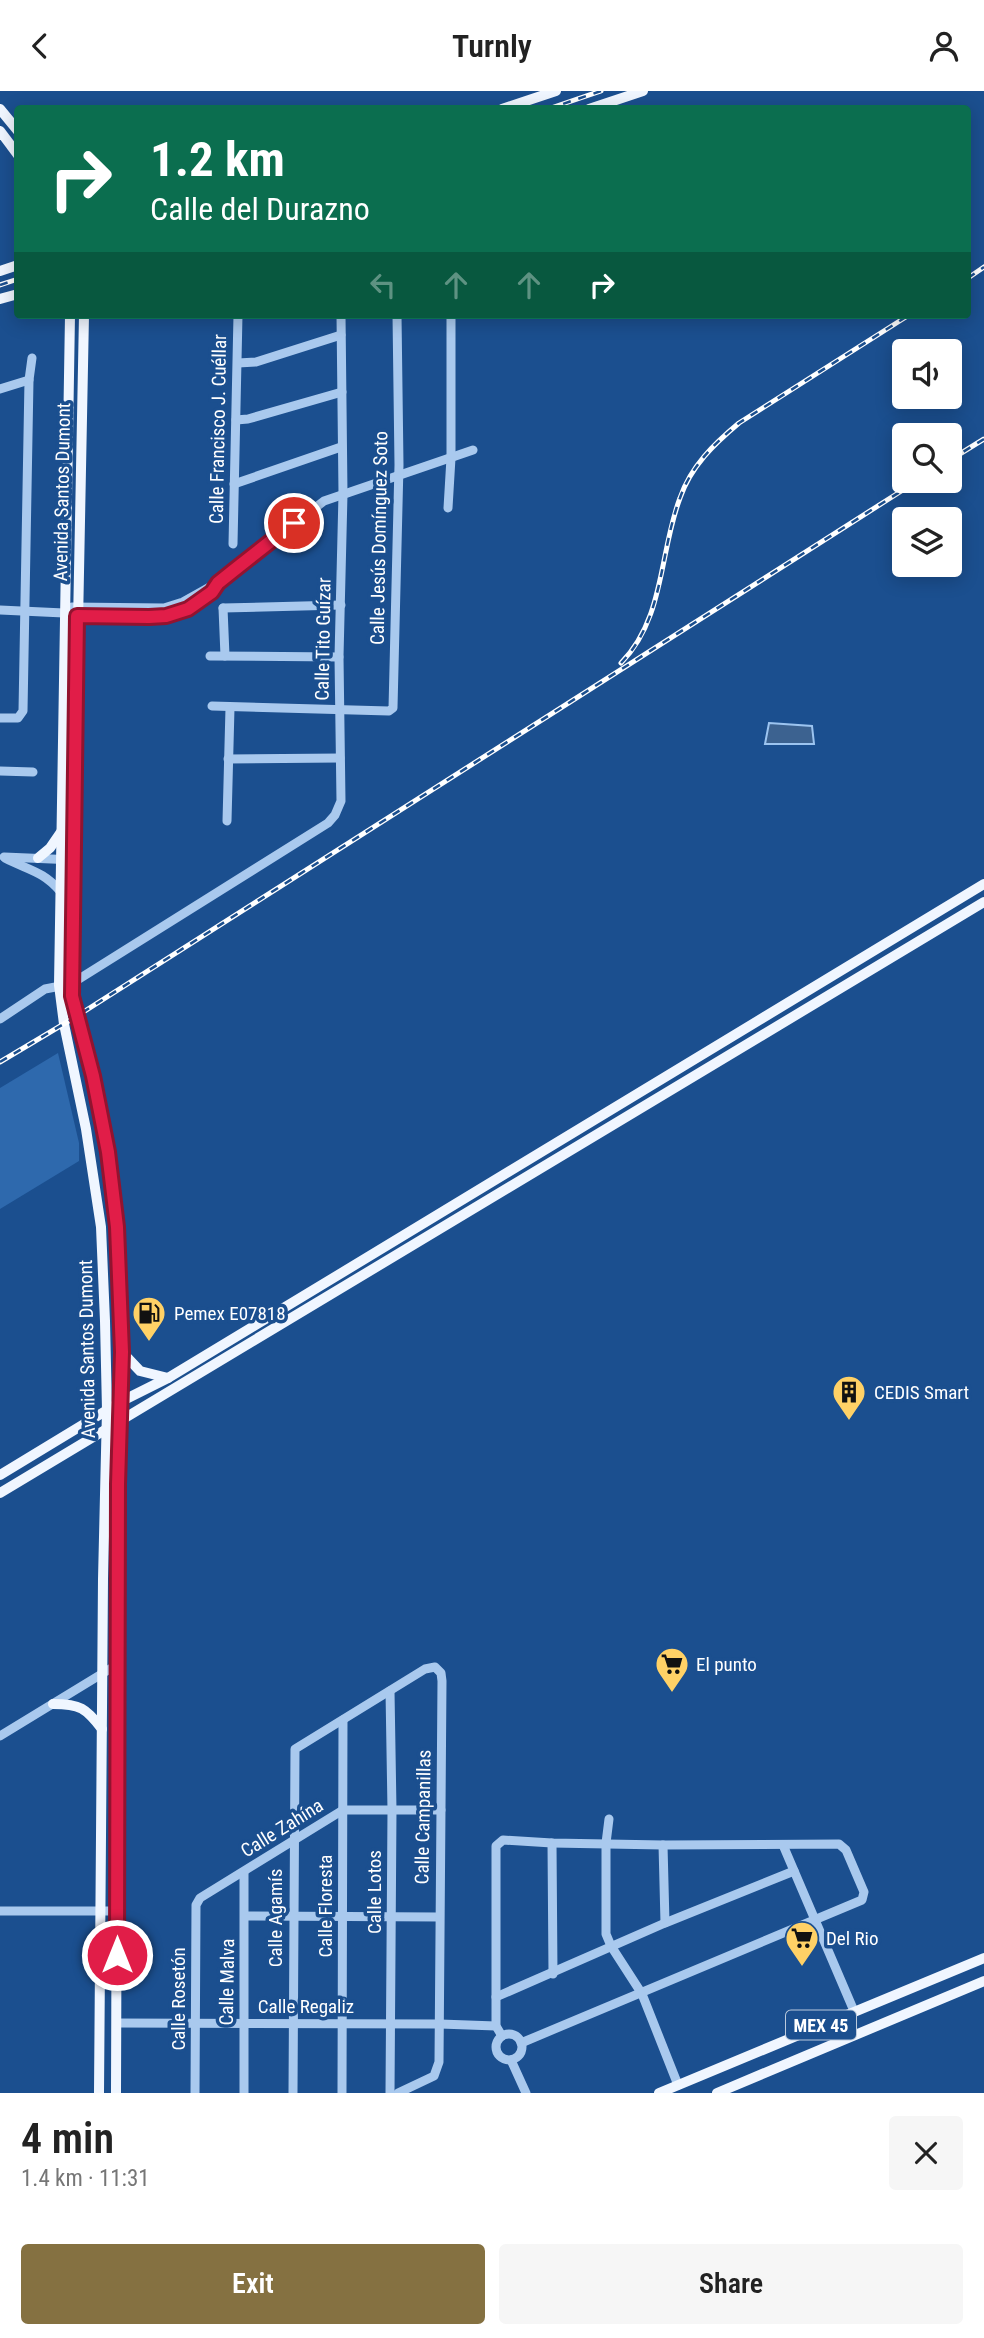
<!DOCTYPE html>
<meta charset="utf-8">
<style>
body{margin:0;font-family:"Roboto Condensed",sans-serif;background:#f6f6f6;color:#222;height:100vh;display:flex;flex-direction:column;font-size:26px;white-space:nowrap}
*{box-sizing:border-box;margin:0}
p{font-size:23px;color:#767676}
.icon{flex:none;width:38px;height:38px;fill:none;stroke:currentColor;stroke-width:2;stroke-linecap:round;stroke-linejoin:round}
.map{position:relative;height:2002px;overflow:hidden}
.sheet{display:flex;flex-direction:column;background:#fff;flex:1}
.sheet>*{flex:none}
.hud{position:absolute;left:14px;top:14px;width:957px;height:214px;border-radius:7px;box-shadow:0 4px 18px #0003;background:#0b6e4f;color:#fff;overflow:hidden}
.controls{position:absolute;left:892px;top:248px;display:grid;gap:14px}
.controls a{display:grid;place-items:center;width:70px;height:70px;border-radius:7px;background:#fff;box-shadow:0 4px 18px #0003;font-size:35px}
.pin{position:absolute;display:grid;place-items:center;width:60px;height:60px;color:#fff;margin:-30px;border:4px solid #fff;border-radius:50%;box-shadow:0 2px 7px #0007}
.me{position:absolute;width:77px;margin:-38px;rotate:0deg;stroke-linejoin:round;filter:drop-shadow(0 0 5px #0008)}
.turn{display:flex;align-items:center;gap:24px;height:147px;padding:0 21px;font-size:32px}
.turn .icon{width:91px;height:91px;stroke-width:2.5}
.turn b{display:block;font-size:49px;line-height:60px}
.lanes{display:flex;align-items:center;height:66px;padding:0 21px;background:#0003;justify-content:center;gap:35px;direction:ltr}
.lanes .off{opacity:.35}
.round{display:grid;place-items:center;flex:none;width:74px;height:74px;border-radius:7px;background:#f6f6f6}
.head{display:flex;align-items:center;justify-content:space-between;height:119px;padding:0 21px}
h1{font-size:42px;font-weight:600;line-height:52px}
.button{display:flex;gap:14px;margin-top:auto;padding:14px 21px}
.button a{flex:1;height:80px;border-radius:7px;background:#857141;color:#fff;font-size:28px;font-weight:600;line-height:80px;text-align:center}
.button a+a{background:#f6f6f6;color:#222}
header{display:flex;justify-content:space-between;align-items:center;height:91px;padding:0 21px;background:#fff;font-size:32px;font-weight:600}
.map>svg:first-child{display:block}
.green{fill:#2e69ad}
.water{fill:#3c6290;stroke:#9cc4f0;stroke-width:2}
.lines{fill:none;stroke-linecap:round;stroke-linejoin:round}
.minor{stroke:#a9c9ee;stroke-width:9}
.major{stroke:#f0f6ff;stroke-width:10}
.rail-casing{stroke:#fff;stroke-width:5}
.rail{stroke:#1b4f8f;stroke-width:2.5;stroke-dasharray:8;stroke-linecap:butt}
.route-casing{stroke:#92132f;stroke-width:18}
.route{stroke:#e11d48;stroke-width:12}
.labels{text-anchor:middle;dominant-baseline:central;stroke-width:7;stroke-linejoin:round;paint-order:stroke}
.shield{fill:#1b4f8f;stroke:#bbcadd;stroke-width:2}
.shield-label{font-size:18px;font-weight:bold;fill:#fff}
.street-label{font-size:19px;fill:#fff;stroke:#1b4f8f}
.poi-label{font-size:19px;fill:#fff;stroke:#1b4f8f;text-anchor:start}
</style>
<header><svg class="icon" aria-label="back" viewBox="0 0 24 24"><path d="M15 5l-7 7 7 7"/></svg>Turnly<svg class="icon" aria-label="person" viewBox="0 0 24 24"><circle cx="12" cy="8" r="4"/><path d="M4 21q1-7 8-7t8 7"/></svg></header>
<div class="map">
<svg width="984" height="2002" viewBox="0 0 984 2002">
<rect width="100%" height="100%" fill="#1b4f8f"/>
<path class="green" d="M 58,962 L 79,1052 L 79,1070 L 0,1118 L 0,997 Z"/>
<path class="water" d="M 769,632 L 812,635 L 814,653 L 765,653 Z"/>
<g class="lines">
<g class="minor">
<path d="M 238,272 L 256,271 L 341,244"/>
<path d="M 0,298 L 29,289"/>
<path d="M 236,329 L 248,328 L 342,301"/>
<path d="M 234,393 L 341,356"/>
<path d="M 448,417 L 451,367 L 451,224"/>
<path d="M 233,453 L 238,224"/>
<path d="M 72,516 L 164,517 L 183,511 L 217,492"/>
<path d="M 223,517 L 341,514"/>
<path d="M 223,517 L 225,565"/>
<path d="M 0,519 L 149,526 L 179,522 L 200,510 L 233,480 L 324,410 L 473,359"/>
<path d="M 210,565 L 339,566"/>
<path d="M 212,615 L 389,620 L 393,617 L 399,374 L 397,224"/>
<path d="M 0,627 L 18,627 L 23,620 L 29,289 L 32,267"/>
<path d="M 228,668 L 340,667"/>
<path d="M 0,680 L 33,681"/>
<path d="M 227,730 L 230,617"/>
<path d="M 4,766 L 75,769"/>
<path d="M 5,767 C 28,779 43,780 60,800"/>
<path d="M 0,928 L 45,898 L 71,893 L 328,732 L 335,724 L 341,710 L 339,566 L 343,403 L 341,224"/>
<path d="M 0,1645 L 118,1573"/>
<path d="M 609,1728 L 606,1752 L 606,1843 L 611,1855 L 642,1903 L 678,1994"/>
<path d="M 552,1752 L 553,1883"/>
<path d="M 663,1754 L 665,1832"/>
<path d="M 783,1754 L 854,1920"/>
<path d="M 244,1781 L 244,2002"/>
<path d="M 0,1820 L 117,1820"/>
<path d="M 245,1825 L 439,1826"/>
<path d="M 496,1906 L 665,1832 L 794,1780"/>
<path d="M 117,1932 L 440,1933 L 496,1935"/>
<circle cx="509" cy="1956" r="13"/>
<path d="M 502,1945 L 496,1935 L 496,1755 L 503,1749 L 552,1752 L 663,1754 L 839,1753 L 846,1759 L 864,1801 L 862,1809 L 521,1952"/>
<path d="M 511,1969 L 526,2002"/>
<path d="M 195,2002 L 196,1814 L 200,1807 L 343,1719 L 441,1719"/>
<path d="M 293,2002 L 295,1658 L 425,1578 L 435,1576 L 441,1582 L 442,1590 L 439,1971 L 434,1985 L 398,2002"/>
<path d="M 342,2002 L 343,1629"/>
<path d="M 390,2002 L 392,1719 L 390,1600"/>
</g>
<g class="major">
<path d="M 0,18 L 18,40"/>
<path d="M 502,18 L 556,0"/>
<path d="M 589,18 L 643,0"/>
<path d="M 0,40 L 18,64"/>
<path d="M 0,180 L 18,174"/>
<path d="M 0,208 L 18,203"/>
<path d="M 70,224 L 59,894 L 64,933 L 86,1038 L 101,1136 L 105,1230 L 107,1319 L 103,1488 L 99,2002"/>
<path d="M 84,224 L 71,893 L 72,905 L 93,985 L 108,1061 L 117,1136 L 122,1261 L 118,1414 L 116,2002"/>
<path d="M 38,767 L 50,757 L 61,741"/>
<path d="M 122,1261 L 140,1280 L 168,1287"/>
<path d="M 0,1384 L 122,1310 L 168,1287 L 984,793"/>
<path d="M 0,1402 L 984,811"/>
<path d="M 53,1613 C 80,1613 86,1617 102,1638"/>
<path d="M 659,2002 L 984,1867"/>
<path d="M 717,2002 L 984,1890"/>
</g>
<defs>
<g id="rail">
<path d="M 548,18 L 601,0"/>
<path d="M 968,187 L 984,176"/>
<path d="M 0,194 L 18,188"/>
<path d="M 950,369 L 984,348"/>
<path d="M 621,572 C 665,527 659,462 680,407 C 691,375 714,353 739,332 L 909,224"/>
<path d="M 0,971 L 77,925 L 917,390"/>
</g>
</defs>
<use href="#rail" class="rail-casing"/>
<use href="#rail" class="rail"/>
</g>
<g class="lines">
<defs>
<path id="route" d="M 117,1864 L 118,1393 L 122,1261 L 117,1136 L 108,1061 L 93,985 L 72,905 L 77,525 L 149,526 L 166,525 L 188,518 L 212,501 L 218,492 L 233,480 L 294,432"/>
</defs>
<use href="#route" class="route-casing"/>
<use href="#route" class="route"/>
</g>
<defs>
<symbol id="fuel-pin" viewBox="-11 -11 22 30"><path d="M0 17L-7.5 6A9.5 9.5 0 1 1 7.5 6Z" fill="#ffd166" stroke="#1b4f8f"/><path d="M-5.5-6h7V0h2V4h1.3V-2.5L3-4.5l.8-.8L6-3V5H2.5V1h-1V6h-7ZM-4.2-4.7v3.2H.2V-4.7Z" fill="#111"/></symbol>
<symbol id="building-pin" viewBox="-11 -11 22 30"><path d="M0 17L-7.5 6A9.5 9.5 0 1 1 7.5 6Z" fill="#ffd166" stroke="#1b4f8f"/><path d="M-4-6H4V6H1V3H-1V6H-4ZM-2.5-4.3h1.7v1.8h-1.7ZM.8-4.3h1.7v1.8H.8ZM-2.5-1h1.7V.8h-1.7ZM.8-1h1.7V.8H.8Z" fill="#111"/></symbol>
<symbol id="supermarket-pin" viewBox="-11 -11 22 30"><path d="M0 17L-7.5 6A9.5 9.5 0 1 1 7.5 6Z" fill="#ffd166" stroke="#1b4f8f"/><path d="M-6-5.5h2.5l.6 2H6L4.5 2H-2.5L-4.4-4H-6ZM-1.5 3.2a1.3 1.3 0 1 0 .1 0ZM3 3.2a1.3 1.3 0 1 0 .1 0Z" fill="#111"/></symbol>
</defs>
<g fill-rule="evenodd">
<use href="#fuel-pin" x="130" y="1203" width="38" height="52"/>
<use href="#building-pin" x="830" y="1282" width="38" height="52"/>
<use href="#supermarket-pin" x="653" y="1554" width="38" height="52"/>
<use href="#supermarket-pin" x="783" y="1828" width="38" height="52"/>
</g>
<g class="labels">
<rect class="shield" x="786" y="1919.5" width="70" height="29" rx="5"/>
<g class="shield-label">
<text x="821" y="1934">MEX 45</text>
</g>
<g class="street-label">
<text transform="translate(218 338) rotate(-89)">Calle Francisco J. Cuéllar</text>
<text transform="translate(62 401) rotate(-89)">Avenida Santos Dumont</text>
<text transform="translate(379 447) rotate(-89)">Calle Jesús Domínguez Soto</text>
<text transform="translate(323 548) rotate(-89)">Calle Tito Guízar</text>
<text transform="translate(87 1258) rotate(-91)">Avenida Santos Dumont</text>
<text transform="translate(423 1726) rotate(-89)">Calle Campanillas</text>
<text transform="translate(282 1737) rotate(-32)">Calle Zahína</text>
<text transform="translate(374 1801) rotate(-90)">Calle Lotos</text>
<text transform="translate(325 1815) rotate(-90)">Calle Floresta</text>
<text transform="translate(275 1827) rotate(-90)">Calle Agamís</text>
<text transform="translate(227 1891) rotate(-89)">Calle Malva</text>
<text transform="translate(178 1908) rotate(-90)">Calle Rosetón</text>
<text x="306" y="1915">Calle Regaliz</text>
</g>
<g class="poi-label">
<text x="174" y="1222">Pemex E07818</text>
<text x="874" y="1301">CEDIS Smart</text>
<text x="696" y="1573">El punto</text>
<text x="826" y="1847">Del Rio</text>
</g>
</g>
</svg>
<div class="controls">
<a><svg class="icon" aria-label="sound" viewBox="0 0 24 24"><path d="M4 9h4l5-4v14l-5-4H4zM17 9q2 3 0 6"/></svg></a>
<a><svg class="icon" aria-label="search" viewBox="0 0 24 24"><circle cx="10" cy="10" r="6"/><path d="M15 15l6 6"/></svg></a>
<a><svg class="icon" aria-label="layers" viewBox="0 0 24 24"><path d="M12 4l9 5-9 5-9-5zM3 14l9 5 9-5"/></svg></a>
</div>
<div class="pin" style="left:294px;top:432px;background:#d93025"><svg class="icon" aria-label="arrive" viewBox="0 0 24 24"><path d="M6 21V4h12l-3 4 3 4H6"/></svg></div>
<svg class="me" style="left:117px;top:1864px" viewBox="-20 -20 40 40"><circle r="17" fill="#e11d48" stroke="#fff" stroke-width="3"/><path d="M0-11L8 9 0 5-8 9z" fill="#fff"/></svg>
<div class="hud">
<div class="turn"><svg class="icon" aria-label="right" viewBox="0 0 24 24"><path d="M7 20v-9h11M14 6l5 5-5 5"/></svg><div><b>1.2 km</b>Calle del Durazno</div></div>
<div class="lanes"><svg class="icon off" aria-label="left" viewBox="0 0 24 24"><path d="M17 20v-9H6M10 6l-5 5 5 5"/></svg><svg class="icon off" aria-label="ahead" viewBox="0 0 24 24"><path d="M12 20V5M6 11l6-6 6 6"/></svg><svg class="icon off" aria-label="ahead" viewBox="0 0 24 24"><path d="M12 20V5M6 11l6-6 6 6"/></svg><svg class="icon" aria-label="right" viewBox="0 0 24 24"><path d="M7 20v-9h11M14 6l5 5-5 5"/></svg></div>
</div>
</div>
<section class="sheet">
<div class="head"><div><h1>4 min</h1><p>1.4 km · 11:31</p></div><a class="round"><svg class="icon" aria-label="close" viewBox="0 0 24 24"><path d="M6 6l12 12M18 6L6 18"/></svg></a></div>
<div class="button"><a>Exit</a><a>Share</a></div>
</section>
